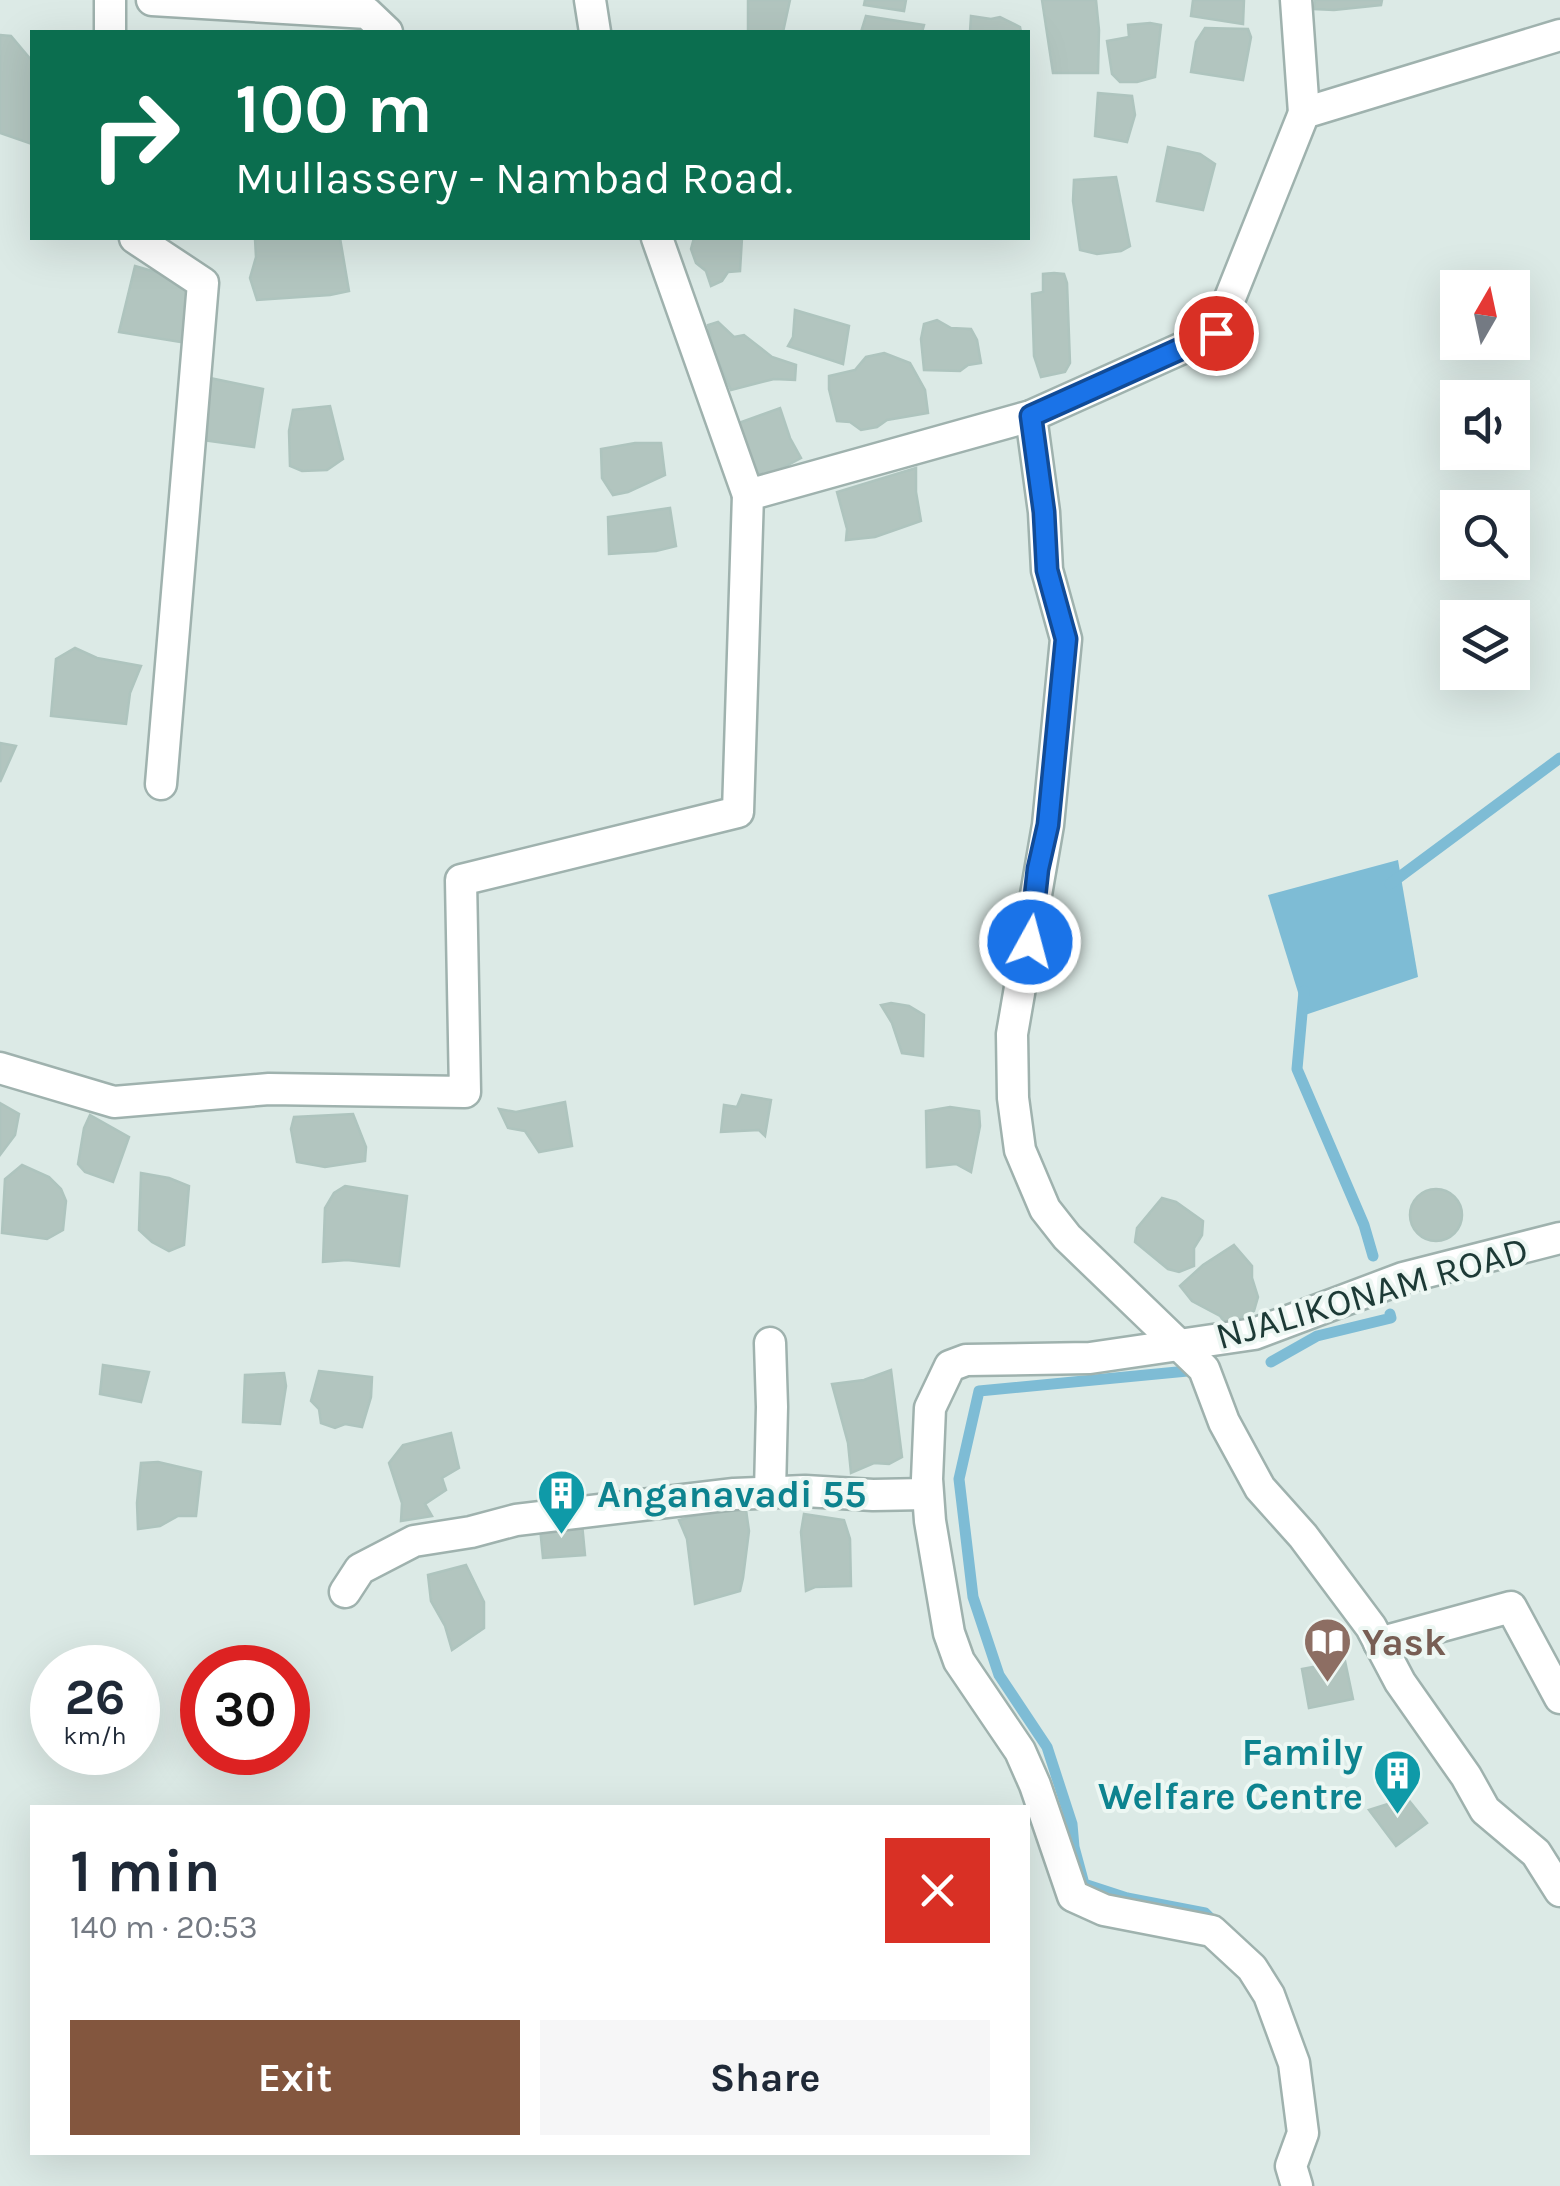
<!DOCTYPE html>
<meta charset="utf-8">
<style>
body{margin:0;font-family:Karla,sans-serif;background:#f6f6f7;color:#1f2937;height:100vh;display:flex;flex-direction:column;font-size:38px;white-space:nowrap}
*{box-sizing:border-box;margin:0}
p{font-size:32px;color:#747a83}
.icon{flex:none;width:55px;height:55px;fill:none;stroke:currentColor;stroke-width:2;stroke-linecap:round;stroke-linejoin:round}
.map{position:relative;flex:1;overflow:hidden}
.details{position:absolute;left:30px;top:1805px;width:1000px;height:350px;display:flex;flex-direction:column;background:#fff;border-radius:0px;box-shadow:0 10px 40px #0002}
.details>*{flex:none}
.top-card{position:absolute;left:30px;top:30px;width:1000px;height:210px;border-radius:0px;box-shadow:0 10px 40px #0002;background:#0b6e4f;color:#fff;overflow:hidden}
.needle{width:65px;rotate:9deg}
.controls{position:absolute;left:1440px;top:270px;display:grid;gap:20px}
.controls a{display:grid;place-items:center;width:90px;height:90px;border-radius:0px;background:#fff;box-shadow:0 10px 40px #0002;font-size:50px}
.speed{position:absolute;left:30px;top:1645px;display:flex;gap:20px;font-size:50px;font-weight:700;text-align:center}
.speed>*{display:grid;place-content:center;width:130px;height:130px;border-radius:50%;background:#fff;box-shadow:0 10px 40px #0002;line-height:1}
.speed small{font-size:25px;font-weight:400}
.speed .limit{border:15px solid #d22;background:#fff;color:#111}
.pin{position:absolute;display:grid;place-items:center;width:85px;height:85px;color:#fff;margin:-42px;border:5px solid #fff;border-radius:50%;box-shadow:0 2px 10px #0007}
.me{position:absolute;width:110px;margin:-55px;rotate:7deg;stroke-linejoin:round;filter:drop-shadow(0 0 8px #0008)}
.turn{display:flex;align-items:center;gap:35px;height:210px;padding:0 40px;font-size:45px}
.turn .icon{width:130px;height:130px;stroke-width:2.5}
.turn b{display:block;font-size:70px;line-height:85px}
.round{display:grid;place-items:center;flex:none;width:105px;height:105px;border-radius:0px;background:#f6f6f7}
.headline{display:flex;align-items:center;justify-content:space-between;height:170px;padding:0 40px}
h1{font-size:60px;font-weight:700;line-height:75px}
.cta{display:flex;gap:20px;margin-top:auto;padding:20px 40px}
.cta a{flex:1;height:115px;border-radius:0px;background:#83563e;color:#fff;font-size:40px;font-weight:700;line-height:115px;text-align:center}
.cta a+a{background:#f6f6f7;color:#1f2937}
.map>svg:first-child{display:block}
.water{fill:#7ebcd5}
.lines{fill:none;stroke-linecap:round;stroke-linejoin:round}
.stream{stroke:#7ebcd5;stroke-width:11}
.building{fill:#b2c5bf;stroke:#aec4be;stroke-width:2.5}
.minor-casing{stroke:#9fb2ae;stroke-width:35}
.minor{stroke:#fff;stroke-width:30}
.route-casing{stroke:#114b97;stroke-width:25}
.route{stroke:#1a73e8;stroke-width:18}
.labels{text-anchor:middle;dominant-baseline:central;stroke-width:8;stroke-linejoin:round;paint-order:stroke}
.street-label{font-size:38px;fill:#1d3a36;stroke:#edf7f3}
.culture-label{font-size:38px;font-weight:bold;fill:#0d838f;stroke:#edf7f3;text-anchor:start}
.education-label{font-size:38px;font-weight:bold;fill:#785e54;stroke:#edf7f3;text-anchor:start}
</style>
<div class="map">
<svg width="1560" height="2186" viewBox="0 0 1560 2186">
<rect width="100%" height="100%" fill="#dceae6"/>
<path class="water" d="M 1398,860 L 1418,977 L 1305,1015 L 1268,895 Z"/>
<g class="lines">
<g class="stream">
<path d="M 1390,884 L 1560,758"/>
<path d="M 1304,991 L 1297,1069 L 1364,1225 L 1373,1256"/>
<path d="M 1271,1362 L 1317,1336 L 1391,1318 L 1390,1314"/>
<path d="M 1198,1370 L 979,1391 L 959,1479 L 973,1597 L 999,1675 L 1047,1747 L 1072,1824 L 1074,1847 L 1084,1884 L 1127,1898 L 1205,1913 L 1216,1924"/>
</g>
</g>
<g class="building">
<path d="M 748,0 L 790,0 L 783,32 L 748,32 Z"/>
<path d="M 865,0 L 906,0 L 904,11 L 864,5 Z"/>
<path d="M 1042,0 L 1096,0 L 1099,30 L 1098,73 L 1053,73 Z"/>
<path d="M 1193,0 L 1244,0 L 1243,24 L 1191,16 Z"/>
<path d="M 1315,0 L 1382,0 L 1381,5 L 1334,10 L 1314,9 Z"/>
<path d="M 866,16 L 924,25 L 922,32 L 861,32 Z"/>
<path d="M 971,16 L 991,19 L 1000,17 L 1020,27 L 1021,32 L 970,32 Z"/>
<path d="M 1150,23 L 1161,25 L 1155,77 L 1137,82 L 1120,82 L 1112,74 L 1107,41 L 1129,37 L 1128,25 Z"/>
<path d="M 1205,28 L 1248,29 L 1251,37 L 1243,80 L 1191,72 L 1196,42 Z"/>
<path d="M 0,35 L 11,36 L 32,61 L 32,144 L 0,133 Z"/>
<path d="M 1098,93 L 1132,96 L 1135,115 L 1127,142 L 1095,136 Z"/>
<path d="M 1168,147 L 1200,154 L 1215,164 L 1203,210 L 1157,201 Z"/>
<path d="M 1116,177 L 1130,246 L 1121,251 L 1097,254 L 1080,250 L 1073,201 L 1074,180 Z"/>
<path d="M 268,238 L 340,238 L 349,291 L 330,295 L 257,300 L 250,278 L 256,257 L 255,239 Z"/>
<path d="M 694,238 L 742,238 L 740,271 L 728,272 L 722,281 L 711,286 L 706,271 L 696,263 L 691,249 Z"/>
<path d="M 135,266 L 159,273 L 190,292 L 181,342 L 119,332 Z"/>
<path d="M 1054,273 L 1064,274 L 1067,283 L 1070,363 L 1065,372 L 1041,377 L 1034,356 L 1032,294 L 1043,292 L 1043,274 Z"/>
<path d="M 795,310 L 849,326 L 843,364 L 788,346 L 793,337 Z"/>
<path d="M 937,320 L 951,328 L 971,329 L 977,340 L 981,363 L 968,365 L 960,371 L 924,370 L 921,339 L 924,324 Z"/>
<path d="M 718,322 L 734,337 L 744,335 L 772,357 L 796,365 L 795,380 L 774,379 L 731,390 L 713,349 L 708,325 Z"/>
<path d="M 884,353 L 910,363 L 925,390 L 928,413 L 887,420 L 877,427 L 861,430 L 850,422 L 837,421 L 829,389 L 829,376 L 855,370 L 866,357 Z"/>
<path d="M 210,378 L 263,389 L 254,447 L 202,440 Z"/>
<path d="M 330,406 L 343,459 L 327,470 L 302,471 L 290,466 L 289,431 L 293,410 Z"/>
<path d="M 780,408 L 790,438 L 801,458 L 771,474 L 758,474 L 736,424 Z"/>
<path d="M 635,443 L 661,443 L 665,475 L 628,492 L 613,495 L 602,478 L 601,449 Z"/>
<path d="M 916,468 L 916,492 L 921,521 L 875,537 L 846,540 L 847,529 L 837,492 Z"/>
<path d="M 670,508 L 676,546 L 656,551 L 609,554 L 608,517 Z"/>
<path d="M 75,648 L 97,658 L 141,666 L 130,693 L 126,724 L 51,716 L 56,659 Z"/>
<path d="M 0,743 L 16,746 L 0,782 Z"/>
<path d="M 891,1003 L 909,1006 L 924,1015 L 923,1056 L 902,1053 L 892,1023 L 881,1005 Z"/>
<path d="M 742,1095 L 771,1100 L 765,1136 L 759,1130 L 721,1132 L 724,1105 L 737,1107 Z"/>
<path d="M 565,1102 L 572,1146 L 539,1152 L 525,1131 L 508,1128 L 499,1109 L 516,1112 Z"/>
<path d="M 0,1103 L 19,1114 L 15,1135 L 0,1155 Z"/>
<path d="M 950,1107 L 979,1111 L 980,1126 L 971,1172 L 956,1164 L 927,1167 L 926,1111 Z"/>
<path d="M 353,1114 L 366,1147 L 365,1161 L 325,1167 L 297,1162 L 291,1129 L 294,1117 Z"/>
<path d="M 90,1115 L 129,1137 L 113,1182 L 85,1172 L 78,1164 L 84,1128 Z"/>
<path d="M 22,1165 L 49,1177 L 61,1189 L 66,1201 L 63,1230 L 47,1239 L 2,1233 L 5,1179 Z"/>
<path d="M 141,1173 L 169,1178 L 189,1186 L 184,1245 L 169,1251 L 152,1242 L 139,1230 Z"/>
<path d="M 345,1186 L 407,1196 L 399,1266 L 347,1260 L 323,1262 L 325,1208 L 334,1193 Z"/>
<circle cx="1436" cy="1215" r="26"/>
<path d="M 1162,1198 L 1176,1202 L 1203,1221 L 1202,1235 L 1194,1248 L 1194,1266 L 1179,1272 L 1168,1269 L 1135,1242 L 1137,1228 Z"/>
<path d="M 1234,1245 L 1252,1266 L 1252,1278 L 1258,1297 L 1254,1311 L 1227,1325 L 1220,1316 L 1192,1301 L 1180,1286 L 1203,1265 Z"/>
<path d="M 103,1365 L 149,1372 L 141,1402 L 100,1394 Z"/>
<path d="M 891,1370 L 902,1457 L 889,1464 L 874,1463 L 851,1473 L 848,1443 L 832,1384 L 864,1380 Z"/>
<path d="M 319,1371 L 372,1377 L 371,1397 L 362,1427 L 345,1424 L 335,1428 L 321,1423 L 319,1409 L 311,1401 Z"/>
<path d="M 284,1373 L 286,1386 L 280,1424 L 243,1422 L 245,1375 Z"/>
<path d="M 451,1433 L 459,1468 L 442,1478 L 446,1490 L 425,1504 L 432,1516 L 401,1521 L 402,1503 L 389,1463 L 403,1445 Z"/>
<path d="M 158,1462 L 201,1472 L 196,1516 L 178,1516 L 160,1526 L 138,1529 L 137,1503 L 141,1463 Z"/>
<path d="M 723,1508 L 746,1510 L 749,1531 L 743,1578 L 740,1591 L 695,1604 L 687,1539 L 679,1520 Z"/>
<path d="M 581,1513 L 585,1555 L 543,1558 L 539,1517 Z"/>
<path d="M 804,1514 L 844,1520 L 850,1539 L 851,1586 L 815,1587 L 806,1591 L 801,1532 Z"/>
<path d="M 466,1565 L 484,1602 L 484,1628 L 452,1650 L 445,1626 L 431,1601 L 428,1575 Z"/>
<path d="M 1345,1661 L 1353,1699 L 1309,1708 L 1302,1669 Z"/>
<path d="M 1407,1798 L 1427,1823 L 1396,1846 L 1369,1810 Z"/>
</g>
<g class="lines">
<defs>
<g id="minor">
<path d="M 110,0 L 110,32"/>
<path d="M 152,0 L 367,13 L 387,32"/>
<path d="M 590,0 L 595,32"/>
<path d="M 1296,0 L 1304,113"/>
<path d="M 135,238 L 203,283 L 161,784"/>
<path d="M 657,238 L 748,495 L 1031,416 L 1216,333 L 1304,113 L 1560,35"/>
<path d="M 1031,416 L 1044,512 L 1047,570 L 1066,639 L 1048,825 L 1012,1034 L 1013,1098 L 1020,1150 L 1045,1209 L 1067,1237 L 1204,1369 L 1224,1422 L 1260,1488 L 1303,1536 L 1371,1627 L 1400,1682 L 1466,1776 L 1485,1810 L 1536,1853 L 1560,1891"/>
<path d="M 0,1068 L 114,1102 L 269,1089 L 465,1092 L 461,880 L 738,812 L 748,495"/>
<path d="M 770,1343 L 772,1407 L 770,1492"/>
<path d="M 345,1592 L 360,1569 L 414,1541 L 471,1532 L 516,1520 L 734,1494 L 805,1491 L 873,1495 L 927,1494"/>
<path d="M 1379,1643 L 1511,1607 L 1560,1698"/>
<path d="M 1297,2186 L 1291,2166 L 1303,2133 L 1294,2063 L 1269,1995 L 1252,1968 L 1212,1931 L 1104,1910 L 1073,1896 L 1035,1785 L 1020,1751 L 959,1661 L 949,1633 L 930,1521 L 927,1479 L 930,1408 L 950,1366 L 966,1360 L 1090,1358 L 1254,1334 L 1403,1278 L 1560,1238"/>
</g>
</defs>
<use href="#minor" class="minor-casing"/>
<use href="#minor" class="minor"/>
</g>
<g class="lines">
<defs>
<path id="route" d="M 1030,942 L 1038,869 L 1048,825 L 1066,639 L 1047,570 L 1044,512 L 1031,416 L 1216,333"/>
</defs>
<use href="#route" class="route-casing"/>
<use href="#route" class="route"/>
</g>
<defs>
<symbol id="building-pin" viewBox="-11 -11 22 30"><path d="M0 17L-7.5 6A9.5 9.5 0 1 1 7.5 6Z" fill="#0f9aa8" stroke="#edf7f3"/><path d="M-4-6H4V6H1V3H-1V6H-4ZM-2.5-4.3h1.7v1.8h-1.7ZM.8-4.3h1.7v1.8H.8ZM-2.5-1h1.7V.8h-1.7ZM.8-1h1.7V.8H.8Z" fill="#fff"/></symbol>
<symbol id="library-pin" viewBox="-11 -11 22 30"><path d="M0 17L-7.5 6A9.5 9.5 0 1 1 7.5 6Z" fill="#8d6e63" stroke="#edf7f3"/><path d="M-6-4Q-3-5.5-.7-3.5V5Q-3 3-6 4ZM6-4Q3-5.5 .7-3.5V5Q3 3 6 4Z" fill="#fff"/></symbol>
</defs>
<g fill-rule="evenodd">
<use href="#building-pin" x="534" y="1466" width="55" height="75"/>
<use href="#library-pin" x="1300" y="1614" width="55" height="75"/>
<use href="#building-pin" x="1370" y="1746" width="55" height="75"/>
</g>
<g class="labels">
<g class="street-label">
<text transform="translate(1372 1293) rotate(-16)">NJALIKONAM ROAD</text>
</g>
<g class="culture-label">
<text x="597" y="1494">Anganavadi 55</text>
<text x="1363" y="1752" text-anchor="end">Family<tspan x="1363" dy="44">Welfare Centre</tspan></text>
</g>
<g class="education-label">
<text x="1362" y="1642">Yask</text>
</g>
</g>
</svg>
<div class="controls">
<a><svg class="needle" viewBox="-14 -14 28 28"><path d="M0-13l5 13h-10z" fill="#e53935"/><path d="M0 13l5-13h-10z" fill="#747a83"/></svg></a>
<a><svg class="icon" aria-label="sound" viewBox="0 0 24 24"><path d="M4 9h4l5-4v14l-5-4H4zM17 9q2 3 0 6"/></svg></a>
<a><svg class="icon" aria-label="search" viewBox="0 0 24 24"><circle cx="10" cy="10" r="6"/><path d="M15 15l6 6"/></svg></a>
<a><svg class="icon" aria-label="layers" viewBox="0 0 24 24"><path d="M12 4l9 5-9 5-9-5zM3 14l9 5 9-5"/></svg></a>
</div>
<div class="speed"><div>26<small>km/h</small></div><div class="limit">30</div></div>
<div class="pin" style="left:1216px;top:333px;background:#d93025"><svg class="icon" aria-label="arrive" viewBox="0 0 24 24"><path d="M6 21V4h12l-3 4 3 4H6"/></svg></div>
<svg class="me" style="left:1030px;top:942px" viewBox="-20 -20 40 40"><circle r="17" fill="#1a73e8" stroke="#fff" stroke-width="3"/><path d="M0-11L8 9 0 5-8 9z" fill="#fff"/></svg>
<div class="top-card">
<div class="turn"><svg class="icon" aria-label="right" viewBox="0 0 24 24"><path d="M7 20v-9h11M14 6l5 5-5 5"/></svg><div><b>100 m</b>Mullassery - Nambad Road.</div></div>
</div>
<section class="details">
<div class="headline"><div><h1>1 min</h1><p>140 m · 20:53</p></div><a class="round" style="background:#d93025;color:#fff"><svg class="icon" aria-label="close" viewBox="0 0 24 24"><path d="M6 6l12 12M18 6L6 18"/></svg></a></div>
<div class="cta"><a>Exit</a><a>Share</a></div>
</section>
</div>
